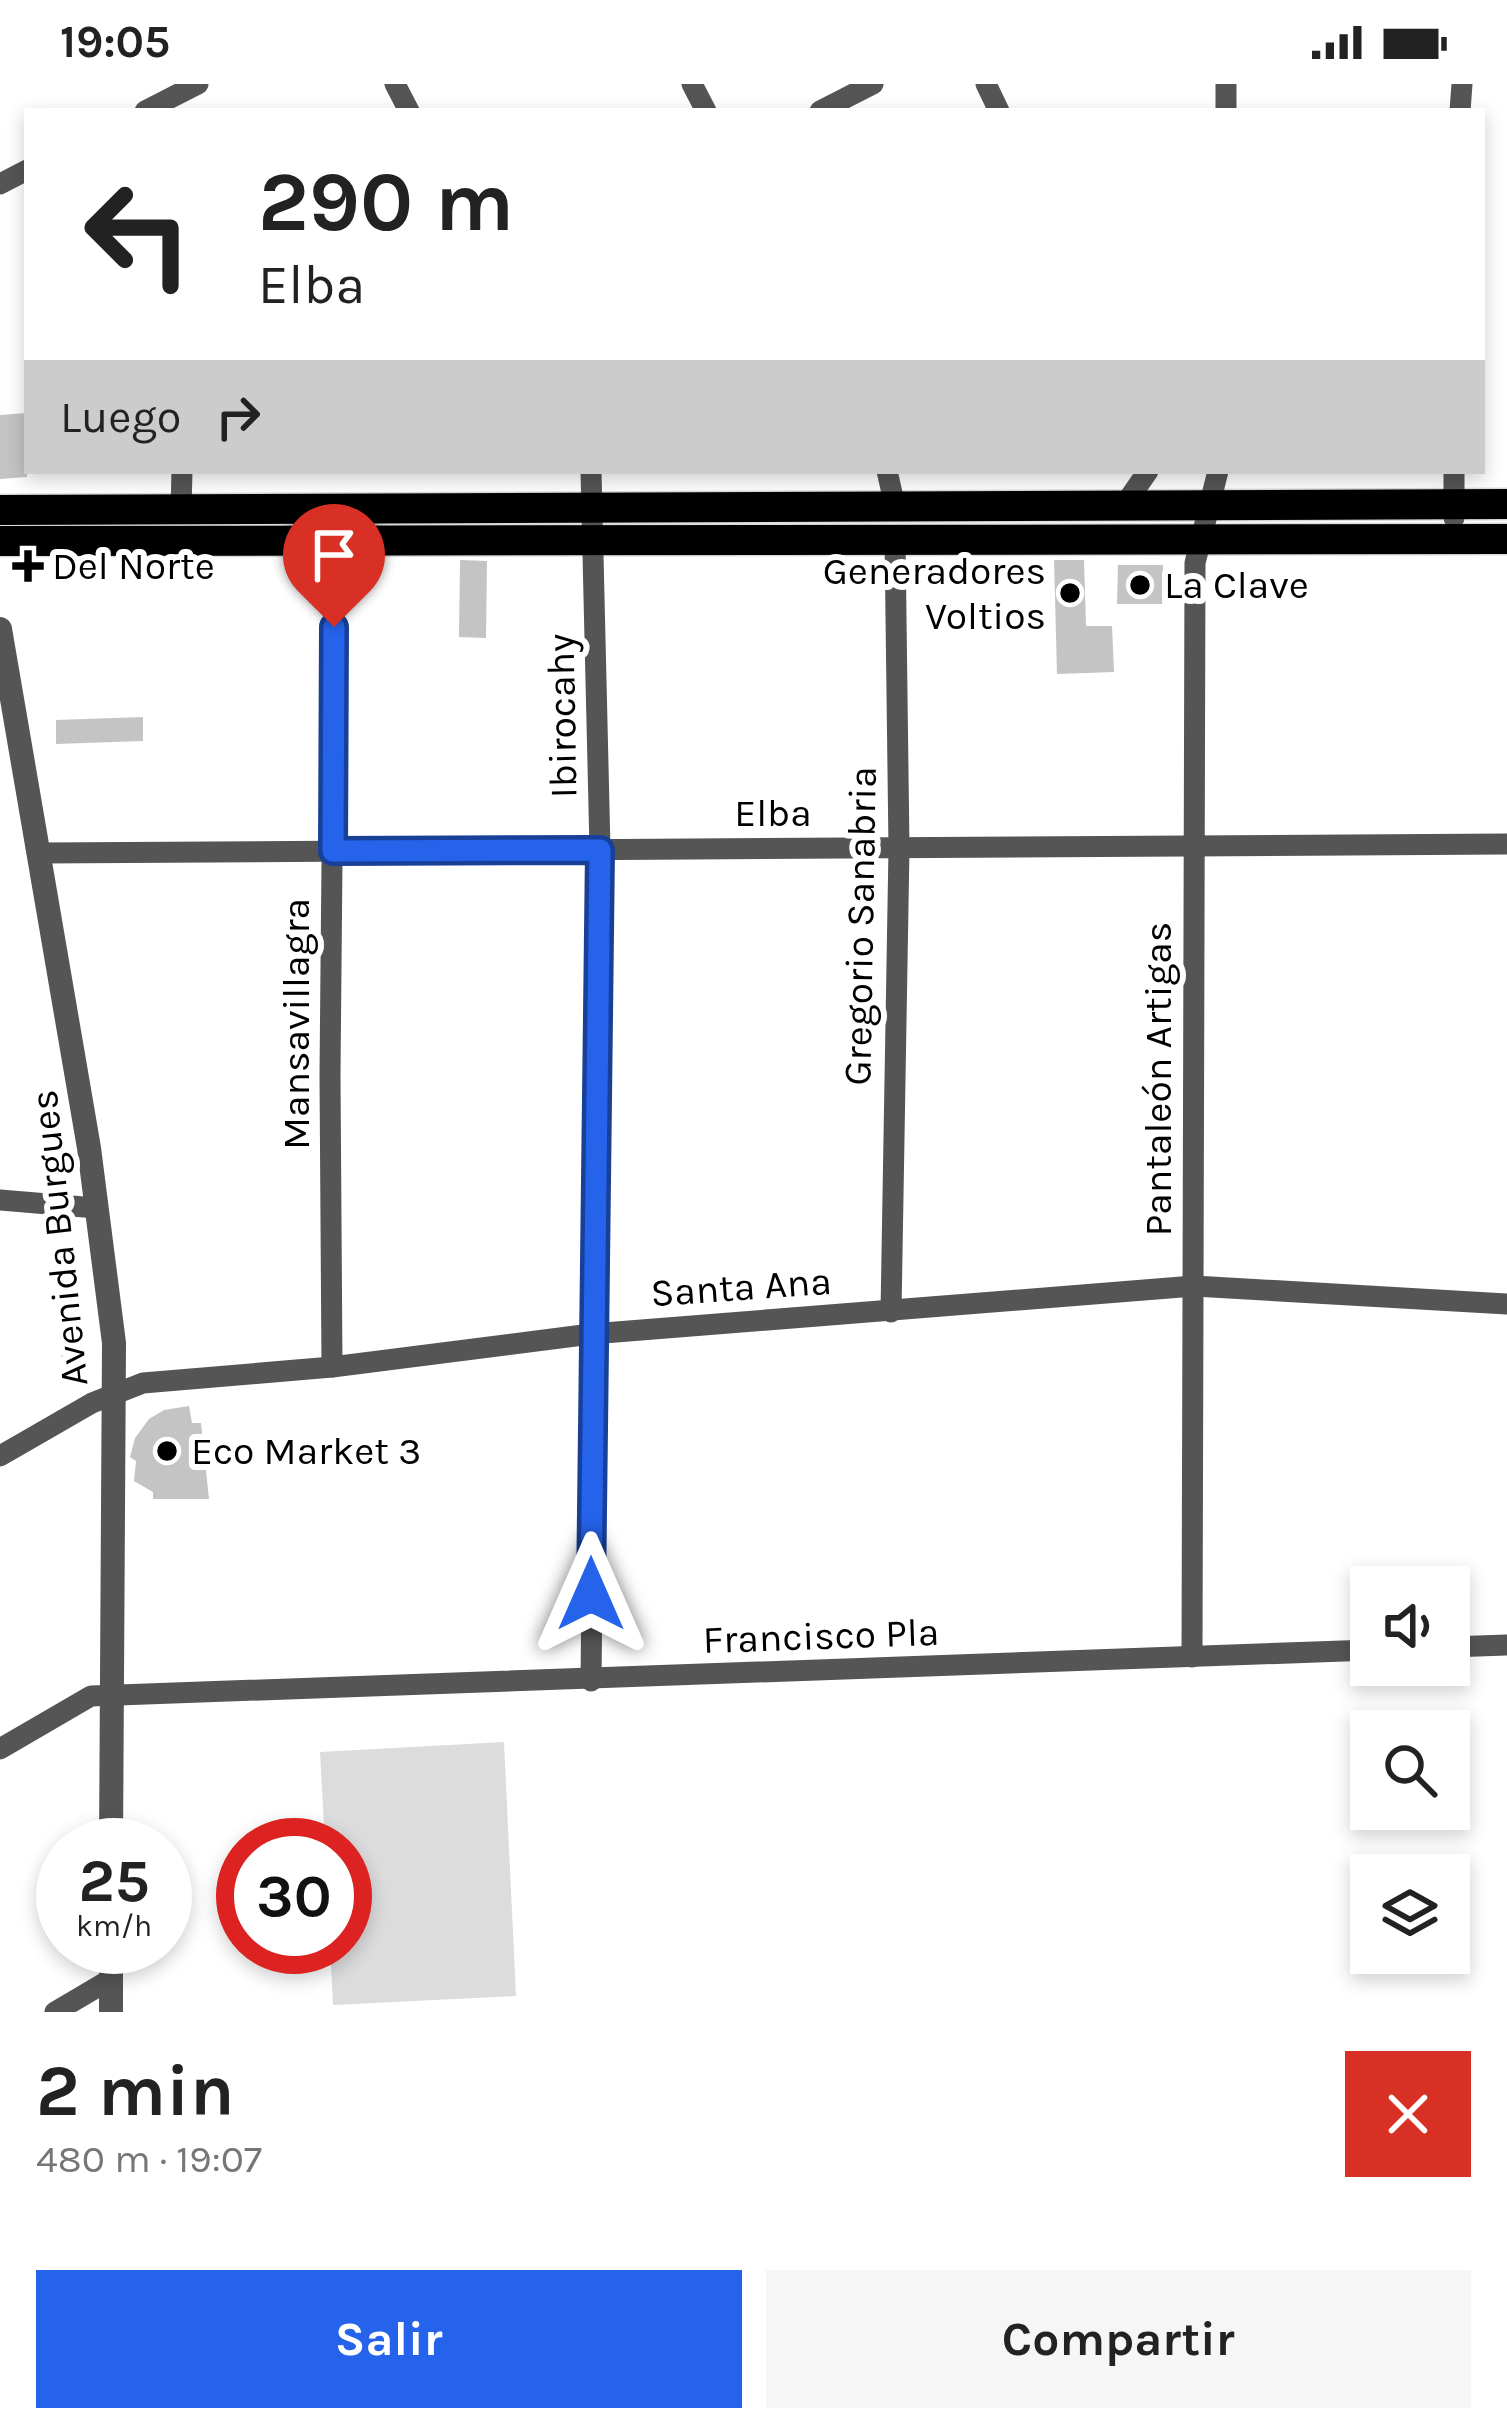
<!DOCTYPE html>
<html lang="es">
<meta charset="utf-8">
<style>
body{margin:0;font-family:Karla,sans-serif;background:#f6f6f6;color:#222;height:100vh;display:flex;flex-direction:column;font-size:45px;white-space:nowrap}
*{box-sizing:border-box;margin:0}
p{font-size:39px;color:#767676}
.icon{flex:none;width:66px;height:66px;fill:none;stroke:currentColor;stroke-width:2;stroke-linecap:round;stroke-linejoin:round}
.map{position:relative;height:1928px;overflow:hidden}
.sheet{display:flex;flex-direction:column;background:#fff;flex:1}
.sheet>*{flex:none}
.hud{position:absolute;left:24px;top:24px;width:1461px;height:366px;border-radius:0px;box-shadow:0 6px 18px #0003;background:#fff;color:#222;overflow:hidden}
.tools{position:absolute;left:1350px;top:1482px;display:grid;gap:24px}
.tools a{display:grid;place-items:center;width:120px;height:120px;border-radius:0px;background:#fff;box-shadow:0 6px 18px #0003;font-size:60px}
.speed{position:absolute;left:36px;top:1734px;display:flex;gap:24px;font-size:60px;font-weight:700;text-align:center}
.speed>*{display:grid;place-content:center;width:156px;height:156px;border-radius:50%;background:#fff;box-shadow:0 6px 18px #0003;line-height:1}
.speed small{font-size:30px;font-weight:400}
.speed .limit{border:18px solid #d22;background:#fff;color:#111}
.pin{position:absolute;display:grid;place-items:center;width:102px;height:102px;color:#fff;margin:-123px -51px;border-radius:50% 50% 50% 0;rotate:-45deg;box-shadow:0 0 12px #0007}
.pin .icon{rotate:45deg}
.me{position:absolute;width:132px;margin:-66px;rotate:0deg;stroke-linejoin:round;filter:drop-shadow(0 0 9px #0008)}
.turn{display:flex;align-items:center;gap:42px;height:252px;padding:0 36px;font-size:54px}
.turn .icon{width:156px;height:156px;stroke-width:2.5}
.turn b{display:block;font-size:84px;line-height:102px}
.then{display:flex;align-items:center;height:114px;padding:0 36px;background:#0003;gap:24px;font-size:45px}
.round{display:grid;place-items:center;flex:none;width:126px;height:126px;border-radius:0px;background:#f6f6f6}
.overview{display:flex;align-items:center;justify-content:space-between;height:204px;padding:0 36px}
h1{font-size:72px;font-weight:700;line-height:90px}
.cta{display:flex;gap:24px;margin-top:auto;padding:24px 36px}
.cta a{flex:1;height:138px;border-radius:0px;background:#2563eb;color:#fff;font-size:48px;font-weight:700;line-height:138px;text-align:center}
.cta a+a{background:#f6f6f6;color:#222}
.status{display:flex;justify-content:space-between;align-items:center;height:84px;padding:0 60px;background:#fff;direction:ltr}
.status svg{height:33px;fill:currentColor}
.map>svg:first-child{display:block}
.green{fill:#dcdcdc}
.building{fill:#c4c4c4}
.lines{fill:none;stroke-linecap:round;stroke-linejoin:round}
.primary-casing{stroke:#dbdbdb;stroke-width:33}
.minor{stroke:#555;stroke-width:21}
.tertiary{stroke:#555;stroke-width:24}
.primary{stroke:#000;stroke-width:30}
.route-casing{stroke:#184099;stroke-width:30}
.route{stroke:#2563eb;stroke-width:21}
.poi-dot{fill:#000;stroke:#fff;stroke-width:4.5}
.labels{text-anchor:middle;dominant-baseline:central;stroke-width:12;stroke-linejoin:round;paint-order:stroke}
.poi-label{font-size:39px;fill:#000;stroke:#fff;text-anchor:start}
.street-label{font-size:39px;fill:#000;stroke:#fff}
</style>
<div class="status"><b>19:05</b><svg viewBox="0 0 49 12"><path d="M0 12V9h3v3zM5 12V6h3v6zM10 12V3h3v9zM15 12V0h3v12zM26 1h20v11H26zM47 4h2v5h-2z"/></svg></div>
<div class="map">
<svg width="1507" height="1928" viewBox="0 0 1507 1928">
<rect width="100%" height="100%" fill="#fff"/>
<path class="green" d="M 504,1658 L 516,1912 L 333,1921 L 330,1863 L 345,1863 L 345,1761 L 325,1761 L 320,1668 Z"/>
<g class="building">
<path d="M 27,329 L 27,393 L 0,395 L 0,331 Z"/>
<path d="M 460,476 L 487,477 L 486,554 L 459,553 Z"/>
<path d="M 1054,476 L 1084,476 L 1086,542 L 1112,542 L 1114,588 L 1057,590 Z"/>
<path d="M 1118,481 L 1163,481 L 1162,520 L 1117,520 Z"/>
<path d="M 143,633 L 143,657 L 56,660 L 56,636 Z"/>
<path d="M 62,1257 L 79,1258 L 78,1300 L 61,1300 Z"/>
<path d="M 189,1322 L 192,1339 L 201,1339 L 209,1415 L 153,1415 L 153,1408 L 134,1397 L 136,1377 L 130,1373 L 135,1354 L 149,1335 L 164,1326 Z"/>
</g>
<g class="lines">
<defs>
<g id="primary">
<path d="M 0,426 L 1507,420"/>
<path d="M 0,457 L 1507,455"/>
</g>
</defs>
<use href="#primary" class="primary-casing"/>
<g class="minor">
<path d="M 395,0 L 409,27"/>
<path d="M 692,0 L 706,27"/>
<path d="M 986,0 L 999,27"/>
<path d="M 1226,0 L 1226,27"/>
<path d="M 145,27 L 198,0"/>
<path d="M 820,27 L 873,0"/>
<path d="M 1460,27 L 1462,0"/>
<path d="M 0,100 L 27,86"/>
<path d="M 887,387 L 895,422"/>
<path d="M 1123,423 L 1148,387"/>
<path d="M 181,425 L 182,387"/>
<path d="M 1454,434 L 1454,387"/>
<path d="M 40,769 L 1507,760"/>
<path d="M 0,1116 L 96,1124"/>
<path d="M 891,1228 L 899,764 L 895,456"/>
<path d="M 332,1283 L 330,991 L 335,454"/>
<path d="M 0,1372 L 92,1319 L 143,1299 L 332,1283 L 591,1250 L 1194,1202 L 1507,1220"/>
<path d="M 1449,1563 L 1507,1561"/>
<path d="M 1192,1573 L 1195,479 L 1218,387"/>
<path d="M 591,1597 L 600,765 L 591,387"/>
<path d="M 0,1665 L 91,1612 L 1371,1566"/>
<path d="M 55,1928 L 111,1895"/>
</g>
<g class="tertiary">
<path d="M 0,545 L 89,1064 L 114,1259 L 111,1761"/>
<path d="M 111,1928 L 111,1863"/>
</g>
<use href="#primary" class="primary"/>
</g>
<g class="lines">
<defs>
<path id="route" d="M 334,543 L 333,767 L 600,766 L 591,1510"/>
</defs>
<use href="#route" class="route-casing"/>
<use href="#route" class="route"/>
</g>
<g class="poi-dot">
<path d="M22 464h12v12h12v12h-12v12h-12v-12h-12v-12h12z"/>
<circle cx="1140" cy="501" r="12"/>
<circle cx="1070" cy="509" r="12"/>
<circle cx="167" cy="1367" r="12"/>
</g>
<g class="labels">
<g class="poi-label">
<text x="52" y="482">Del Norte</text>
<text x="1046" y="487" text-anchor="end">Generadores<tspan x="1046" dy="45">Voltios</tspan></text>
<text x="1164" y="501">La Clave</text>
<text x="191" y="1367">Eco Market 3</text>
</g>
<g class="street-label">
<text transform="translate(562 632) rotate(-91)">Ibirocahy</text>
<text x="773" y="729">Elba</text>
<text transform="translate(860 842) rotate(-89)">Gregorio Sanabria</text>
<text transform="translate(296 940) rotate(-90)">Mansavillagra</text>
<text transform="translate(1158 995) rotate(-90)">Pantaleón Artigas</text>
<text transform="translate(59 1154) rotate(-96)">Avenida Burgues</text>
<text transform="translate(741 1203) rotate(-4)">Santa Ana</text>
<text transform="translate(821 1552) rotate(-2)">Francisco Pla</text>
</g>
</g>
</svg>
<div class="tools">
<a><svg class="icon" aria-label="sound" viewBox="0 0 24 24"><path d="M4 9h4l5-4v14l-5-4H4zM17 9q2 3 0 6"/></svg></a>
<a><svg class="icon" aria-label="search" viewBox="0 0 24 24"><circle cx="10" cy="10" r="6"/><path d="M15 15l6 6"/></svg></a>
<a><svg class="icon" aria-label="layers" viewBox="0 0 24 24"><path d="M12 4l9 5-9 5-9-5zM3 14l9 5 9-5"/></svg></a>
</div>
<div class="speed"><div>25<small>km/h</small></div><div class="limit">30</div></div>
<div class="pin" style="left:334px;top:543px;background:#d93025"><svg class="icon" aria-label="arrive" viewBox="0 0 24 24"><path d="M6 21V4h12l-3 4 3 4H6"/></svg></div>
<svg class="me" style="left:591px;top:1510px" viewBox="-20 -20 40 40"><path d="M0-17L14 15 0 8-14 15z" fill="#2563eb" stroke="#fff" stroke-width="4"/></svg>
<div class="hud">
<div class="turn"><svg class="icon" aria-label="left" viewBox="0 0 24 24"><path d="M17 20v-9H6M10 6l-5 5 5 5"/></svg><div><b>290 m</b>Elba</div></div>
<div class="then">Luego<svg class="icon" aria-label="right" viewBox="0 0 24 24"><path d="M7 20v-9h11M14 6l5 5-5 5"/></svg></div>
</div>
</div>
<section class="sheet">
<div class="overview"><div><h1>2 min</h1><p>480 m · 19:07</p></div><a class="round" style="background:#d93025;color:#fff"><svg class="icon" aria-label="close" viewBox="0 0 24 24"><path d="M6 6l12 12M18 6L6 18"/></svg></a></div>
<div class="cta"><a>Salir</a><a>Compartir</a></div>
</section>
